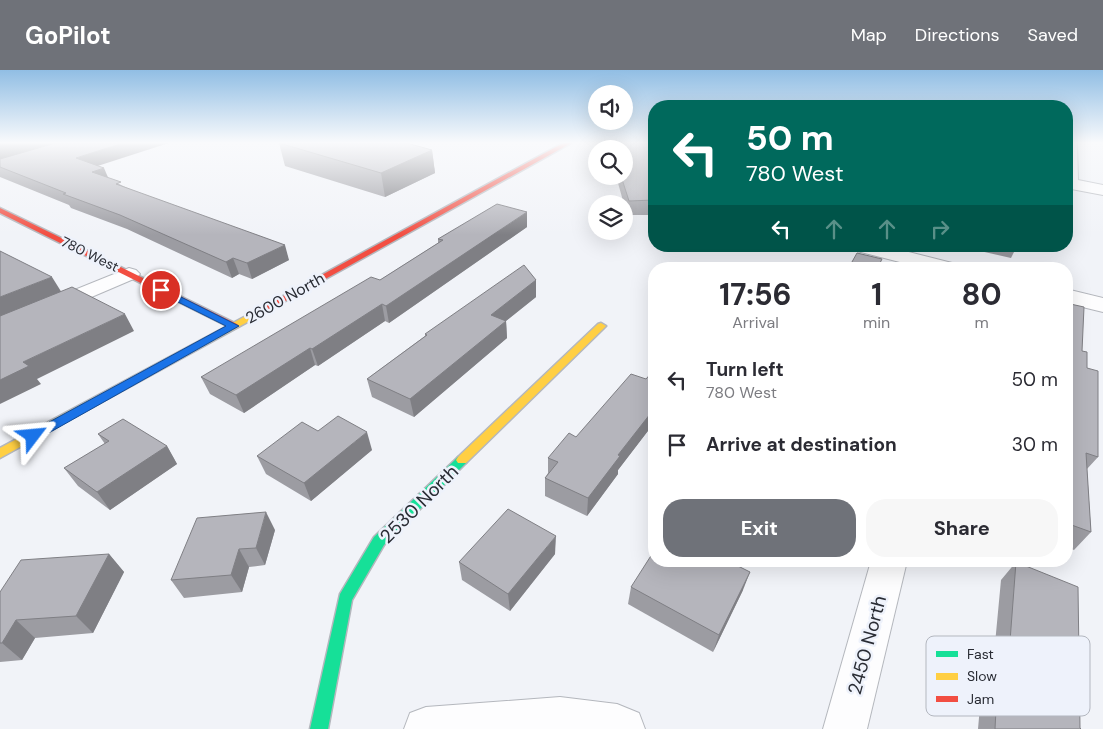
<!DOCTYPE html>
<style>
body{margin:0;font-family:"DM Sans",sans-serif;background:#f7f7f7;color:#2b2b33;height:100vh;display:flex;flex-direction:column;font-size:19px;white-space:nowrap}
*{box-sizing:border-box;margin:0}
p{font-size:16px;color:#7c7c81}
.icon{flex:none;width:28px;height:28px;fill:none;stroke:currentColor;stroke-width:2;stroke-linecap:round;stroke-linejoin:round}
.map{position:relative;flex:1;overflow:hidden}
.drawer{position:absolute;left:648px;top:192px;width:425px;height:305px;display:flex;flex-direction:column;background:#fff;border-radius:20px;box-shadow:0 5px 20px #0002}
.drawer>*{flex:none}
.top-card{position:absolute;left:648px;top:30px;width:425px;height:152px;border-radius:20px;box-shadow:0 5px 20px #0002;background:#00695c;color:#fff;overflow:hidden}
.fabs{position:absolute;left:588px;top:15px;display:grid;gap:10px}
.fabs a{display:grid;place-items:center;width:45px;height:45px;border-radius:50%;background:#fff;box-shadow:0 5px 20px #0002;font-size:25px}
.pin{position:absolute;display:grid;place-items:center;width:42px;height:42px;color:#fff;margin:-21px;border:2px solid #fff;border-radius:50%;box-shadow:0 1px 5px #0007}
.me{position:absolute;width:55px;margin:-28px;rotate:61deg;stroke-linejoin:round;filter:drop-shadow(0 0 4px #0008)}
.turn{display:flex;align-items:center;gap:18px;height:105px;padding:0 15px;font-size:22px}
.turn .icon{width:65px;height:65px;stroke-width:2.5}
.turn b{display:block;font-size:35px;line-height:42px}
.lanes{display:flex;align-items:center;height:48px;padding:0 15px;background:#0003;justify-content:center;gap:25px;direction:ltr}
.lanes .off{opacity:.35}
.eta{display:flex;justify-content:space-evenly;align-items:center;height:85px;text-align:center}
.eta b{font-size:30px;font-weight:700;line-height:35px}
.cta{display:flex;gap:10px;margin-top:auto;padding:10px 15px}
.cta a{flex:1;height:58px;border-radius:20px;background:#6f7279;color:#fff;font-size:20px;font-weight:700;line-height:58px;text-align:center}
.cta a+a{background:#f7f7f7;color:#2b2b33}
ul{padding:0;list-style:none}
li{display:flex;align-items:center;gap:15px;height:65px;padding:0 15px}
li div{flex:1}
li b{display:block;font-size:19px}
li em{font-style:normal}
header{display:flex;align-items:center;gap:30px;box-sizing:border-box;height:70px;padding:0 25px;background:#6f7279;color:#fff}
header strong{font-size:24px}
nav{display:flex;gap:28px;margin-inline-start:auto;font-size:18px}
.map>svg:first-child{display:block}
.lines{fill:none;stroke-linecap:round;stroke-linejoin:round}
.street-casing{stroke:#b4b7bd;stroke-width:2}
.fast-casing{stroke:#b4b7bd;stroke-width:3}
.slow-casing{stroke:#b4b7bd;stroke-width:3}
.jam-casing{stroke:#b4b7bd;stroke-width:3}
.street{fill:#fdfdfe;fill-rule:evenodd}
.fast{fill:#16e098;fill-rule:evenodd}
.slow{fill:#ffcf43;fill-rule:evenodd}
.jam{fill:#f24e42;fill-rule:evenodd}
.wall{fill:#9c9ca2}
.shaded-wall{fill:#7f7f84}
.building{fill:#b5b5bc;stroke:#7f7f84}
.route{fill:#1a73e8;stroke:#114b97}
.labels{text-anchor:middle;dominant-baseline:central;stroke-width:5;stroke-linejoin:round;paint-order:stroke}
.far-street-label{font-size:14px;fill:#292c34;stroke:#eef2fb}
.street-label{font-size:16px;fill:#292c34;stroke:#eef2fb}
.near-street-label{font-size:19px;fill:#292c34;stroke:#eef2fb}
.key{fill:#eef2fb;stroke:#b3b7bf;stroke-width:1}
.key-label{font-size:14px;fill:#292c34}
</style>
<header>
<strong>GoPilot</strong>
<nav><a>Map</a><a>Directions</a><a>Saved</a></nav>
</header>
<div class="map">
<svg width="1103" height="659" viewBox="0 0 1103 659">
<rect width="100%" height="100%" fill="#f1f3f8"/>
<g class="lines">
<defs>
<g id="street">
<path d="M 1066,72 L 1077,72 L 1078,110 L 1103,115 L 1103,125 L 1066,118 Z"/>
<path d="M 850,176 L 885,176 L 960,195 L 963,199 L 927,199 L 853,180 Z"/>
<path d="M 129,198 L 136,200 L 140,204 L 136,208 L 0,266 L 0,250 Z"/>
<path d="M 1066,219 L 1103,228 L 1103,242 L 1066,233 Z"/>
<path d="M 871,491 L 907,491 L 867,659 L 823,659 Z"/>
<path d="M 560,627 L 617,634 L 639,643 L 645,659 L 404,659 L 410,643 L 426,637 Z"/>
</g>
<path id="fast" d="M 462,385 L 466,387 L 468,390 L 466,393 L 384,475 L 352,530 L 328,659 L 310,659 L 340,524 L 374,467 L 458,387 Z"/>
<g id="slow">
<path d="M 259,239 L 262,240 L 262,244 L 0,388 L 0,378 Z"/>
<path d="M 601,253 L 606,256 L 604,258 L 466,393 L 458,393 L 456,390 L 458,387 L 598,254 Z"/>
</g>
<g id="jam">
<path d="M 565,72 L 573,72 L 262,244 L 256,244 L 254,242 Z"/>
<path d="M 0,138 L 237,254 L 239,256 L 234,259 L 231,258 L 0,143 Z"/>
</g>
</defs>
<use href="#street" class="street-casing"/>
<use href="#fast" class="fast-casing"/>
<use href="#slow" class="slow-casing"/>
<use href="#jam" class="jam-casing"/>
<use href="#street" class="street"/>
<use href="#fast" class="fast"/>
<use href="#slow" class="slow"/>
<use href="#jam" class="jam"/>
</g>
<g class="wall">
<path d="M 0,72 L 97,96 L 108,108 L 123,116 L 289,190 L 252,209 L 239,204 L 232,208 L 127,159 L 71,138 L 69,135 L 0,107 Z"/>
<path d="M 654,72 L 654,143 L 652,145 L 627,145 L 616,106 L 624,106 L 624,79 L 597,79 L 597,75 Z"/>
<path d="M 279,73 L 432,80 L 435,103 L 385,127 L 285,96 Z"/>
<path d="M 527,157 L 389,253 L 385,251 L 318,296 L 315,295 L 244,343 L 210,324 L 201,307 L 380,210 L 438,173 L 438,169 Z"/>
<path d="M 958,176 L 1017,176 L 1011,188 Z"/>
<path d="M 536,210 L 536,227 L 506,251 L 507,268 L 414,347 L 372,327 L 367,309 L 425,266 L 425,264 Z"/>
<path d="M 1066,233 L 1087,298 L 1098,387 L 1087,399 L 1091,462 L 1074,480 L 1066,477 Z"/>
<path d="M 654,300 L 654,353 L 618,400 L 618,404 L 587,446 L 545,426 L 545,408 L 548,403 L 548,388 L 576,367 L 646,309 Z"/>
<path d="M 318,361 L 372,380 L 311,431 L 266,404 L 257,386 Z"/>
<path d="M 98,364 L 167,376 L 177,394 L 110,440 L 78,416 L 64,398 L 105,374 Z"/>
<path d="M 275,460 L 265,495 L 249,497 L 242,522 L 184,528 L 171,510 Z"/>
<path d="M 109,484 L 124,502 L 93,563 L 35,568 L 22,590 L 0,592 L 0,522 Z"/>
<path d="M 555,484 L 510,541 L 462,510 L 459,492 Z"/>
<path d="M 1016,492 L 1080,658 L 1081,659 L 978,659 L 980,636 L 990,627 L 1001,510 Z"/>
<path d="M 631,517 L 743,520 L 713,582 L 628,534 Z"/>
</g>
<g class="shaded-wall">
<path d="M 11,72 L 63,72 L 0,90 L 0,75 Z"/>
<path d="M 126,72 L 172,72 L 82,101 L 76,88 Z"/>
<path d="M 432,80 L 435,103 L 385,127 L 381,103 Z"/>
<path d="M 104,98 L 110,112 L 92,102 Z"/>
<path d="M 654,130 L 654,143 L 652,145 L 653,131 Z"/>
<path d="M 527,142 L 527,157 L 389,253 L 386,236 Z"/>
<path d="M 285,175 L 289,190 L 252,209 L 247,193 Z"/>
<path d="M 233,188 L 239,204 L 232,208 L 226,192 Z"/>
<path d="M 52,207 L 62,223 L 0,248 L 0,227 Z"/>
<path d="M 536,210 L 536,227 L 492,262 L 491,245 Z"/>
<path d="M 382,234 L 385,251 L 318,296 L 312,279 Z"/>
<path d="M 125,244 L 134,261 L 37,309 L 41,314 L 0,334 L 0,310 L 23,292 Z"/>
<path d="M 506,251 L 507,268 L 414,347 L 410,329 Z"/>
<path d="M 310,278 L 315,295 L 244,343 L 236,325 Z"/>
<path d="M 654,339 L 654,353 L 618,400 L 618,404 L 587,446 L 588,428 L 618,385 Z"/>
<path d="M 367,362 L 372,380 L 311,431 L 304,413 Z"/>
<path d="M 167,376 L 177,394 L 110,440 L 97,422 Z"/>
<path d="M 266,442 L 275,460 L 265,495 L 256,478 Z"/>
<path d="M 556,466 L 555,484 L 510,541 L 508,524 Z"/>
<path d="M 239,479 L 249,497 L 242,522 L 231,505 Z"/>
<path d="M 109,484 L 124,502 L 93,563 L 76,546 Z"/>
<path d="M 750,502 L 743,520 L 713,582 L 719,565 Z"/>
<path d="M 16,550 L 35,568 L 22,590 L 2,573 Z"/>
</g>
<g class="building">
<path d="M 0,72 L 11,72 L 0,75 Z"/>
<path d="M 59,72 L 126,72 L 76,88 L 104,98 L 92,102 L 121,112 L 116,114 L 285,175 L 247,193 L 233,188 L 226,192 L 120,145 L 63,124 L 66,123 L 0,97 L 0,89 Z"/>
<path d="M 280,72 L 403,72 L 432,80 L 381,103 L 279,73 Z"/>
<path d="M 603,72 L 654,72 L 654,130 L 629,131 L 621,106 L 624,106 L 624,79 L 612,79 L 597,75 Z"/>
<path d="M 497,134 L 527,142 L 386,236 L 382,234 L 312,279 L 310,278 L 236,325 L 201,307 L 371,207 L 380,210 L 443,170 L 438,169 Z"/>
<path d="M 0,181 L 52,207 L 0,227 Z"/>
<path d="M 857,183 L 882,189 L 877,199 L 848,199 Z"/>
<path d="M 524,195 L 536,210 L 491,245 L 506,251 L 410,329 L 367,309 L 427,265 L 425,264 Z"/>
<path d="M 72,217 L 125,244 L 23,292 L 29,296 L 0,310 L 0,246 Z"/>
<path d="M 1066,233 L 1084,237 L 1082,281 L 1087,282 L 1087,298 L 1098,301 L 1098,387 L 1086,383 L 1091,462 L 1066,453 Z"/>
<path d="M 654,300 L 654,339 L 618,385 L 620,386 L 588,428 L 545,408 L 558,392 L 548,388 L 569,363 L 576,367 L 631,304 L 646,309 Z"/>
<path d="M 338,346 L 367,362 L 304,413 L 257,386 L 302,352 L 318,361 Z"/>
<path d="M 123,349 L 167,376 L 97,422 L 64,398 L 109,371 L 98,364 Z"/>
<path d="M 508,439 L 556,466 L 508,524 L 459,492 Z"/>
<path d="M 266,442 L 256,478 L 239,479 L 231,505 L 171,510 L 197,448 Z"/>
<path d="M 654,481 L 654,491 L 728,491 L 750,502 L 719,565 L 631,517 Z"/>
<path d="M 109,484 L 76,546 L 16,550 L 2,573 L 0,573 L 0,522 L 21,490 Z"/>
<path d="M 1016,492 L 1078,517 L 1080,658 L 1081,659 L 995,659 L 997,620 L 1006,624 Z"/>
</g>
<linearGradient id="sky" x2="0" y2="1"><stop stop-color="#91bee4"/><stop offset="0.44" stop-color="#f9fafc"/><stop offset="1" stop-color="#f9fafc" stop-opacity="0"/></linearGradient>
<rect width="1103" height="165" fill="url(#sky)"/>
<path class="route" d="M 161,217 L 239,256 L 38,369 L 29,369 L 27,366 L 29,363 L 226,256 L 158,222 L 156,220 Z"/>
<g class="labels">
<g class="far-street-label">
<text transform="translate(90 184) rotate(26)">780 West</text>
</g>
<g class="street-label">
<text transform="translate(285 228) rotate(-29)">2600 North</text>
</g>
<g class="near-street-label">
<text transform="translate(419 434) rotate(-45)">2530 North</text>
<text transform="translate(867 575) rotate(-75)">2450 North</text>
</g>
</g>
<rect x="926" y="566" width="164" height="80" rx="8" class="key"/>
<rect x="936" y="581" width="22" height="6" fill="#16e098"/>
<rect x="936" y="603" width="22" height="7" fill="#ffcf43"/>
<rect x="936" y="626" width="22" height="6" fill="#f24e42"/>
<g class="key-label">
<text x="967" y="589">Fast</text>
<text x="967" y="611">Slow</text>
<text x="967" y="634">Jam</text>
</g>
</svg>
<div class="fabs">
<a><svg class="icon" aria-label="sound" viewBox="0 0 24 24"><path d="M4 9h4l5-4v14l-5-4H4zM17 9q2 3 0 6"/></svg></a>
<a><svg class="icon" aria-label="search" viewBox="0 0 24 24"><circle cx="10" cy="10" r="6"/><path d="M15 15l6 6"/></svg></a>
<a><svg class="icon" aria-label="layers" viewBox="0 0 24 24"><path d="M12 4l9 5-9 5-9-5zM3 14l9 5 9-5"/></svg></a>
</div>
<div class="pin" style="left:161px;top:220px;background:#d93025"><svg class="icon" aria-label="arrive" viewBox="0 0 24 24"><path d="M6 21V4h12l-3 4 3 4H6"/></svg></div>
<svg class="me" style="left:33px;top:366px" viewBox="-20 -20 40 40"><path d="M0-17L14 15 0 8-14 15z" fill="#1a73e8" stroke="#fff" stroke-width="4"/></svg>
<div class="top-card">
<div class="turn"><svg class="icon" aria-label="left" viewBox="0 0 24 24"><path d="M17 20v-9H6M10 6l-5 5 5 5"/></svg><div><b>50 m</b>780 West</div></div>
<div class="lanes"><svg class="icon" aria-label="left" viewBox="0 0 24 24"><path d="M17 20v-9H6M10 6l-5 5 5 5"/></svg><svg class="icon off" aria-label="ahead" viewBox="0 0 24 24"><path d="M12 20V5M6 11l6-6 6 6"/></svg><svg class="icon off" aria-label="ahead" viewBox="0 0 24 24"><path d="M12 20V5M6 11l6-6 6 6"/></svg><svg class="icon off" aria-label="right" viewBox="0 0 24 24"><path d="M7 20v-9h11M14 6l5 5-5 5"/></svg></div>
</div>
<section class="drawer">
<div class="eta">
<div><b>17:56</b><p>Arrival</p></div>
<div><b>1</b><p>min</p></div>
<div><b>80</b><p>m</p></div>
</div>
<ul>
<li><svg class="icon" aria-label="left" viewBox="0 0 24 24"><path d="M17 20v-9H6M10 6l-5 5 5 5"/></svg><div><b>Turn left</b><p>780 West</p></div><em>50 m</em></li>
<li><svg class="icon" aria-label="arrive" viewBox="0 0 24 24"><path d="M6 21V4h12l-3 4 3 4H6"/></svg><div><b>Arrive at destination</b></div><em>30 m</em></li>
</ul>
<div class="cta"><a>Exit</a><a>Share</a></div>
</section>
</div>
